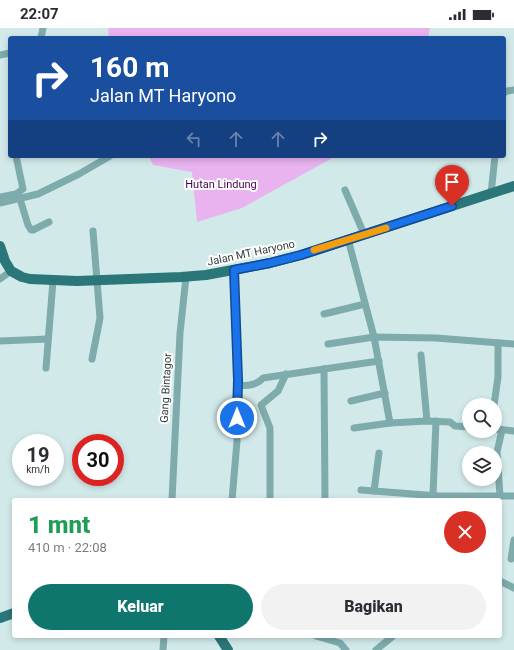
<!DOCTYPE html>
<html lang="id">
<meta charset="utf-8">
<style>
body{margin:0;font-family:Roboto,sans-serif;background:#f2f2f3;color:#2b2b33;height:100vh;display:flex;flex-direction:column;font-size:15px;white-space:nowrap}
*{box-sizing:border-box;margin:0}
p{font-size:13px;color:#7c7c81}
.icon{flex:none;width:22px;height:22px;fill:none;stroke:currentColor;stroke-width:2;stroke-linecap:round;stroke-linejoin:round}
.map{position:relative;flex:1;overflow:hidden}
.drawer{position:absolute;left:12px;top:470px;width:490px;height:140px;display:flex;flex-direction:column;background:#fff;border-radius:4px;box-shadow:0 2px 6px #0003}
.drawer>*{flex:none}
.guide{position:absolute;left:8px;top:8px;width:498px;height:122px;border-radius:4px;box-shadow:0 2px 6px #0003;background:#1a4fa0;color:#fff;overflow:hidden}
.tools{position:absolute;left:462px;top:370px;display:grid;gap:8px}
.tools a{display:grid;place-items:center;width:40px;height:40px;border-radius:50%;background:#fff;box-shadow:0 2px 6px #0003;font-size:20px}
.speed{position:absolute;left:12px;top:406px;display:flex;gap:8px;font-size:20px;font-weight:700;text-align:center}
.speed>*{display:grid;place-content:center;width:52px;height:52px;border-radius:50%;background:#fff;box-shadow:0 2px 6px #0003;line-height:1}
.speed small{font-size:10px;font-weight:400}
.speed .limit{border:6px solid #d22;background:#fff;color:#111}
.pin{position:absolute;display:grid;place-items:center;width:34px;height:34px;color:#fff;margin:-41px -17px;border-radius:50% 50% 50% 0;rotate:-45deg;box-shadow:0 0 4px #0007}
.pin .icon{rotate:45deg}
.me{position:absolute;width:44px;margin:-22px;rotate:0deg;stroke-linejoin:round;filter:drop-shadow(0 0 3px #0008)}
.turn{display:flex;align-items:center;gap:14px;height:84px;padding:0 16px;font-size:18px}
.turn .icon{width:52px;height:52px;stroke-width:2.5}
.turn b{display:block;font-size:28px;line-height:34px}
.lanes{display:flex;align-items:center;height:38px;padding:0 16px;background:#0003;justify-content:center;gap:20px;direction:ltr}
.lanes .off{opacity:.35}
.round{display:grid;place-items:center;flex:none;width:42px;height:42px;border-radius:21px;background:#f2f2f3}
.headline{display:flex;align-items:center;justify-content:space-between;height:68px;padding:0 16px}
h1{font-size:24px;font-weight:800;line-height:30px;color:#1e9e55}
.action{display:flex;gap:8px;margin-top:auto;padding:8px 16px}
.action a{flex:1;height:46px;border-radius:24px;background:#0f766e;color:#fff;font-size:16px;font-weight:800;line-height:46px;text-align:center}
.action a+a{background:#f2f2f3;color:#2b2b33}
.status{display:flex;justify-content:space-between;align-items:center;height:28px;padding:0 20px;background:#fff;direction:ltr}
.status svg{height:11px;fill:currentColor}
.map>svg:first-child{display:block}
.green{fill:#e9b3ef}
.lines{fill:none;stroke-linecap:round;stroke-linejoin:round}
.minor{stroke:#7eabac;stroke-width:7}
.primary{stroke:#2b7679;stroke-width:10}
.route-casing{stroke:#114b97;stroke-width:10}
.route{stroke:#1a73e8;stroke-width:7}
.slow{stroke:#f59e0b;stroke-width:7}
.labels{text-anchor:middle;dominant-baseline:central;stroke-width:4;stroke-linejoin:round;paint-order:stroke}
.park-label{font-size:11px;fill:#470050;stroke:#fff}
.street-label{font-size:11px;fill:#313b3b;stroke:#fff}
</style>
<div class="status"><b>22:07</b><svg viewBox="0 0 49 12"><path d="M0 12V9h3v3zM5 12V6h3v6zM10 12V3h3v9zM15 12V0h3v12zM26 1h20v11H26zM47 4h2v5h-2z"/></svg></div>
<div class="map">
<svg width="514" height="622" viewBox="0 0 514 622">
<rect width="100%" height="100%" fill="#d2e9ea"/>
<g class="green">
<path d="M 108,0 L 430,0 L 428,10 L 109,10 Z"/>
<path d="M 149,128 L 336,128 L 242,180 L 197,194 L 192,144 L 153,137 Z"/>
</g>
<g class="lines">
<g class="minor">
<path d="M 41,10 L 43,0"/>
<path d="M 0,27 L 10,25"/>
<path d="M 504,65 L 507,63 L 514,62"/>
<path d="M 345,162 L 364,206"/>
<path d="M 491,166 L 495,128"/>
<path d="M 0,169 L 16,166 L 23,161 L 16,128"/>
<path d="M 20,171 L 28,197 L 31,202 L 33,202 L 49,194"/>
<path d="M 0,175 L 38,166 L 79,146 L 110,128"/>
<path d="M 348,211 L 374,309 L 390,395"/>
<path d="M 0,251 L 11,243"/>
<path d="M 324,286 L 365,276"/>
<path d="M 0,313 L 48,311"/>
<path d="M 328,316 L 374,309 L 436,310 L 514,316"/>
<path d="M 421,327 L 427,393"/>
<path d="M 92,331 L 100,290 L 93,203"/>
<path d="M 46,340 L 53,253"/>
<path d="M 237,356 C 246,359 257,357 263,350 L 324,341"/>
<path d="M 351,373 L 385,365"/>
<path d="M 494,377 L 498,349 L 498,315"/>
<path d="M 354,400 L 390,395 L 427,393 L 450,394 L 455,398 L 469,399"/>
<path d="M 495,401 L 514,403"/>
<path d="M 361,462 L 439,468 L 514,468"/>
<path d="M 374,463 L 379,425"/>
<path d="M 433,467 L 436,393"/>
<path d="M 500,468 L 497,424 L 502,402"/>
<path d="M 172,472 L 180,305 L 186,249"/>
<path d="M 232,472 L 237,413 L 238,352 L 234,242"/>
<path d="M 270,472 L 270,400 L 261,377 L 278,363 L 286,346"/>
<path d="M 325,472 L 324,341 L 379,333"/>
<path d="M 511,531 L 514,512"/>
<path d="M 500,553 L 514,560"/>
<path d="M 316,608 L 340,615 L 346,622"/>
<path d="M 163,622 L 164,608"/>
<path d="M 376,622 L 393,608"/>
</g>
<g class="primary">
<path d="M 0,218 L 5,233 L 11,243 L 22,249 L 30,251 L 77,253 L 181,249 L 206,247 L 270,235 L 301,227 L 514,158"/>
<path d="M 0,590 L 14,585"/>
<path d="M 219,608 L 228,622"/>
</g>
</g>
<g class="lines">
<defs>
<path id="route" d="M 237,390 L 238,352 L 234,242 L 270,235 L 301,227 L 452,178"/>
</defs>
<use href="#route" class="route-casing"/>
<use href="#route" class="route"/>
<path class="slow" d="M 314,222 L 386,200"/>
</g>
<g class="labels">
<g class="park-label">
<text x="221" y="156">Hutan Lindung</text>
</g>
<g class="street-label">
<text transform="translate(251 225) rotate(-12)">Jalan MT Haryono</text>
<text transform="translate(166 360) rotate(-87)">Gang Bintagor</text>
</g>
</g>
</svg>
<div class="tools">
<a><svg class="icon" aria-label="search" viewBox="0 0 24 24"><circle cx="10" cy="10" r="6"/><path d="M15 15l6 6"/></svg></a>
<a><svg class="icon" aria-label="layers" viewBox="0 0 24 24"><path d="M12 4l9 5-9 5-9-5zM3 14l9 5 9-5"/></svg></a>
</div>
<div class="speed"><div>19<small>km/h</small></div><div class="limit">30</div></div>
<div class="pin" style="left:452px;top:178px;background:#d93025"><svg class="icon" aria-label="arrive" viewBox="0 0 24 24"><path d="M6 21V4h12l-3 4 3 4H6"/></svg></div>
<svg class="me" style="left:237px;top:390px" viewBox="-20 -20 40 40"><circle r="17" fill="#1a73e8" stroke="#fff" stroke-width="3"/><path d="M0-11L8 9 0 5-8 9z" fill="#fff"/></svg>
<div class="guide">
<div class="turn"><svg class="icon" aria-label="right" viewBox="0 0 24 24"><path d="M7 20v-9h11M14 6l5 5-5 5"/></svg><div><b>160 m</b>Jalan MT Haryono</div></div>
<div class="lanes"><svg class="icon off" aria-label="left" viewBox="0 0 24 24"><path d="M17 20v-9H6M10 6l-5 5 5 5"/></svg><svg class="icon off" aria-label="ahead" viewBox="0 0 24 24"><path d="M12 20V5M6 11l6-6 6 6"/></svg><svg class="icon off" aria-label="ahead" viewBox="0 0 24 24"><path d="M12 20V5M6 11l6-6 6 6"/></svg><svg class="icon" aria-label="right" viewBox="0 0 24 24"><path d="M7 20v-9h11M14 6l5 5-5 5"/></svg></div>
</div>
<section class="drawer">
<div class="headline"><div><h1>1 mnt</h1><p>410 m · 22:08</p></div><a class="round" style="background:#d93025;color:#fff"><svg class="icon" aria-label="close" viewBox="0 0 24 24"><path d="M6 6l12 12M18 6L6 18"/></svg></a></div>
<div class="action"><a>Keluar</a><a>Bagikan</a></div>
</section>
</div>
